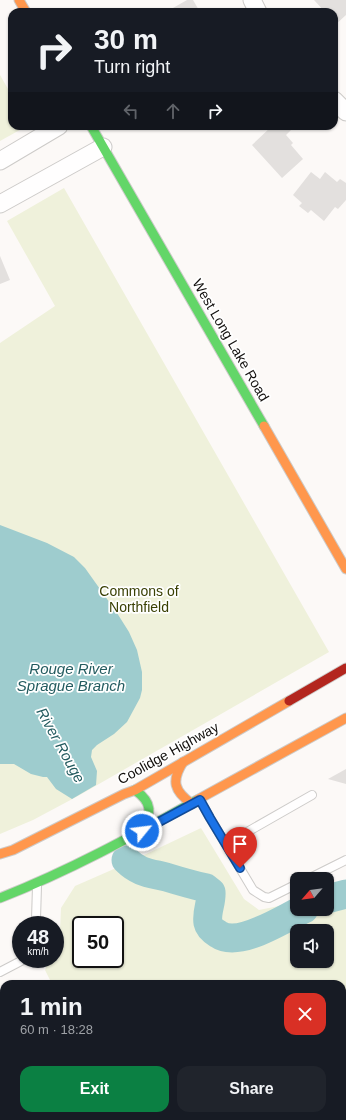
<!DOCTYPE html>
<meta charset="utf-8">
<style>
body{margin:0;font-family:Arial,sans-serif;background:#20242c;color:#f1f3f6;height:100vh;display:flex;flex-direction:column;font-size:15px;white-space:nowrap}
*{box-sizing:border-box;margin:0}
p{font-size:13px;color:#9ea1a6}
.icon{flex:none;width:22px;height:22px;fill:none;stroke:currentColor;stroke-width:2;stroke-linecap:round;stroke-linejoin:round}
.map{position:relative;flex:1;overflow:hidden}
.details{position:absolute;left:0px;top:980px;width:346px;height:140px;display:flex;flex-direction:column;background:#171b24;border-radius:12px 12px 0 0;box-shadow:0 1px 3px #0004}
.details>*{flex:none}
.top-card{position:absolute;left:8px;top:8px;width:330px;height:122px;border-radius:12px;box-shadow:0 1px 3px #0004;background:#171b24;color:#f1f3f6;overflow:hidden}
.needle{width:26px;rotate:242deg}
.tools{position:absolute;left:290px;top:872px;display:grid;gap:8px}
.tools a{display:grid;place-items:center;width:44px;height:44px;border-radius:8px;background:#171b24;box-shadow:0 1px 3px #0004;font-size:20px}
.speed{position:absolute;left:12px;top:916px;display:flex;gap:8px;font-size:20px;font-weight:700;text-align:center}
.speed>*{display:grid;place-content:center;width:52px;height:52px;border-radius:50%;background:#171b24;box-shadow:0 1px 3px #0004;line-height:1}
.speed small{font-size:10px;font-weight:400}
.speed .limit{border:2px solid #111;border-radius:6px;background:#fff;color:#111}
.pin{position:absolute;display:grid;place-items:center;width:34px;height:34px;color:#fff;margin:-41px -17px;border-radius:50% 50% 50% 0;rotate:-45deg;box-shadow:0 0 4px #0007}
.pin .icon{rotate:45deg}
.me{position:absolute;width:44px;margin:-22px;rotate:61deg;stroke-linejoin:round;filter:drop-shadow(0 0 3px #0008)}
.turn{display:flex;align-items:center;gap:14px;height:84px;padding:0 20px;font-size:18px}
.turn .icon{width:52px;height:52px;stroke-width:2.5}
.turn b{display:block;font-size:28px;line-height:34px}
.lanes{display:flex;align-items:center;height:38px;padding:0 20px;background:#0003;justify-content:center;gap:20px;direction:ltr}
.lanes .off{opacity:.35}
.round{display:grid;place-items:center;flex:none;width:42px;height:42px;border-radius:12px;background:#20242c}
.summary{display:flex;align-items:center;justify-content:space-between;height:68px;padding:0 20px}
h1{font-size:24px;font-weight:600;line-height:30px}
.action{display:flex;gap:8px;margin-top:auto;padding:8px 20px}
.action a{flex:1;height:46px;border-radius:12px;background:#0b8043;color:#fff;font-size:16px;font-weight:600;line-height:46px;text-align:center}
.action a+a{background:#20242c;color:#f1f3f6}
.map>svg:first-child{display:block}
.green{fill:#eff1db;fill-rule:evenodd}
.water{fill:#9eccce}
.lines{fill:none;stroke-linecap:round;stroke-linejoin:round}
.river{stroke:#9eccce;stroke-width:29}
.building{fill:#e3e0de}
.lane-casing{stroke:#cdcbc9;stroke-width:10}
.street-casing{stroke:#cdcbc9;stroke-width:19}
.fast-casing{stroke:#cdcbc9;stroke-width:11}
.slow-casing{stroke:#cdcbc9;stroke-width:11}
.jam-casing{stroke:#cdcbc9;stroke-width:11}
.lane{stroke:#fffefe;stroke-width:8}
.street{stroke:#fffefe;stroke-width:17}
.fast{stroke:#63d668;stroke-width:9}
.slow{stroke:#ff974d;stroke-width:9}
.jam{stroke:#b3261e;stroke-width:9}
.route-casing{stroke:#114b97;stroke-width:10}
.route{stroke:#1a73e8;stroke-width:7}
.labels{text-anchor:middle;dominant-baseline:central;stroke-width:3.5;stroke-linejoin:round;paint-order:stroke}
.street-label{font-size:14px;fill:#120f0d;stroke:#fff}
.park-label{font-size:14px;fill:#3a4004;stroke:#fff}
.water-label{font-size:15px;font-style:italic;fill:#235b5f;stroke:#fff}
</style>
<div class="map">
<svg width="346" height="1120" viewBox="0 0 346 1120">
<rect width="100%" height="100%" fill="#fcf9f7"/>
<g class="green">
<path d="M 0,75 L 12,96 L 12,126 L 27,126 L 0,141 Z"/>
<path d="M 64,188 L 329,652 L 78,796 L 33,820 L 0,834 L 0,343 L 55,306 L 7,221 Z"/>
<path d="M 201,828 L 244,899 L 259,910 L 279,906 L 297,899 L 297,909 L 327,909 L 327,888 L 346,882 L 346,1002 L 342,1003 L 342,984 L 52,984 L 45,970 L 49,959 L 55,959 L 55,945 L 60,932 L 61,908 L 75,886 L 123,865 ZM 81,925 L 115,925 L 115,959 L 81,959 ZM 297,931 L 327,931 L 327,961 L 297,961 Z"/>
<path d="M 0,1064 L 4,1071 L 4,1103 L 0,1099 Z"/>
</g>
<path class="water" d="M 0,525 L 47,543 L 74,557 L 85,568 L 117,613 L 129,632 L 137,650 L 142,672 L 142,690 L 140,698 L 127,722 L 114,734 L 97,745 L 92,750 L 91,757 L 97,771 L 96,785 L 72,799 L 56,789 L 47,777 L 43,777 L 31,774 L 14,764 L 0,764 Z"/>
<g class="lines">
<g class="river">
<path d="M 126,860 C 139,873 150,873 166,877 C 179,881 193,885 206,888 L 211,892 C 212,902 206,912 208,923 C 209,928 213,931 218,934 C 239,949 284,918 304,909"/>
<path d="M 327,899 L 346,894"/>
</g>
</g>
<g class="building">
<path d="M 187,0 L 193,0 L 200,12 L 166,12 Z"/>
<path d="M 314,0 L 346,0 L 346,15 L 334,26 L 334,12 L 325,12 Z"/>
<path d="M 272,126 L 289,126 L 292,129 L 286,135 L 293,143 L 291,145 L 303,159 L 282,178 L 252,145 Z"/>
<path d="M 311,172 L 320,179 L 325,172 L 337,182 L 340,179 L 346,183 L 346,200 L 338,209 L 335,207 L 324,221 L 311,210 L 308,213 L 299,206 L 302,203 L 293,195 Z"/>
<path d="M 0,256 L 10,280 L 0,284 Z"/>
<path d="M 346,769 L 346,784 L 328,779 Z"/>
<path d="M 4,1003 L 4,1058 L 0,1050 L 0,1005 Z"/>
<path d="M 342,1046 L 346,1047 L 346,1078 L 345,1078 L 343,1081 L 342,1081 Z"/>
<path d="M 100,1116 L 130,1116 L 132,1120 L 94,1120 Z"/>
<path d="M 248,1116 L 264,1116 L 266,1120 L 241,1120 Z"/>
</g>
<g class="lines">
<defs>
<g id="lane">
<path d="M 200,800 L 210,818 L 253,890 L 264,897 L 269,898 L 297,884"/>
<path d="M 226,844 L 312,795"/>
<path d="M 308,879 L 346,860"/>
<path d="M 34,925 L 36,919 L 37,886"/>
<path d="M 0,972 L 21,961 L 22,959"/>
</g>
<g id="street">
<path d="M 252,0 L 258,12"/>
<path d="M 334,100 L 346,112"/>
<path d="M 0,161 L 59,126"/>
<path d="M 0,204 L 103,147"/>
</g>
<g id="fast">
<path d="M 91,126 L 264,426"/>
<path d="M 135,790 C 153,803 152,813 141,831"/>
<path d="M 0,898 C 69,871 133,836 197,800"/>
</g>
<g id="slow">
<path d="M 19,0 L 26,12"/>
<path d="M 264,426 L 346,569"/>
<path d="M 183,762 C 171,781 174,791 192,804"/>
<path d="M 197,800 L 346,718"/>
<path d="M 0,854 L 13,850 L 124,794 L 135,790 L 289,701"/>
</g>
<path id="jam" d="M 289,701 L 346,668"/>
</defs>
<use href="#lane" class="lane-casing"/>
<use href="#street" class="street-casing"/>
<use href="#fast" class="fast-casing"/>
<use href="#slow" class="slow-casing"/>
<use href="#jam" class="jam-casing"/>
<use href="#lane" class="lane"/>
<use href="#street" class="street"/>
<use href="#fast" class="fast"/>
<use href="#slow" class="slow"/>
<use href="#jam" class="jam"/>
</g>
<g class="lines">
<defs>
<path id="route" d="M 142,831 L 200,800 L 210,818 L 240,868"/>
</defs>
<use href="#route" class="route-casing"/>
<use href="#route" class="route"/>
</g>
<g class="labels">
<g class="street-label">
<text transform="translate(231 340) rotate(60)">West Long Lake Road</text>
<text transform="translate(168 753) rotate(-29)">Coolidge Highway</text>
</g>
<g class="park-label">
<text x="139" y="591">Commons of<tspan x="139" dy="16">Northfield</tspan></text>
</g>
<g class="water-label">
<text x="71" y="668">Rouge River<tspan x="71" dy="17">Sprague Branch</tspan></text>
<text transform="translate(61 745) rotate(61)">River Rouge</text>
</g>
</g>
</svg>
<div class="tools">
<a><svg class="needle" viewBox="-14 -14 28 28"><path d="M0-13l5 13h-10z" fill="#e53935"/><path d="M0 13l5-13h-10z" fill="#9ea1a6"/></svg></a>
<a><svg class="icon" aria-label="sound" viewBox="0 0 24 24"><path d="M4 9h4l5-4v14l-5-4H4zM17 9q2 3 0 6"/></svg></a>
</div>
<div class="speed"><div>48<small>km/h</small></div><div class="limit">50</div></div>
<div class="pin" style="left:240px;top:868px;background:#d93025"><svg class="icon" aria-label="arrive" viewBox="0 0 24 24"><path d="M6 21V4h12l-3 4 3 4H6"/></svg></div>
<svg class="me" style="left:142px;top:831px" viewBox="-20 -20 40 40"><circle r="17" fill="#1a73e8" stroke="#fff" stroke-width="3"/><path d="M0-11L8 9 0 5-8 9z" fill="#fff"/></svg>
<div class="top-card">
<div class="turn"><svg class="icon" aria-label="right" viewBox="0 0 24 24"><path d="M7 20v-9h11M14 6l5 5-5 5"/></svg><div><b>30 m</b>Turn right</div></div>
<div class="lanes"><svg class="icon off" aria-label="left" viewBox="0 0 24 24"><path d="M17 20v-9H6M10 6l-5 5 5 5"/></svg><svg class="icon off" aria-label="ahead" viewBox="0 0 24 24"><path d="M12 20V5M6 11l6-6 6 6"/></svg><svg class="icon" aria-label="right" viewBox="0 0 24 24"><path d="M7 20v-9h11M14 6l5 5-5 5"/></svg></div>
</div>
<section class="details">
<div class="summary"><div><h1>1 min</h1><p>60 m · 18:28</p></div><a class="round" style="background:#d93025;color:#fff"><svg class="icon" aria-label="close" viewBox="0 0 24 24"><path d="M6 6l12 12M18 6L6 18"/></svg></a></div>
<div class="action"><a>Exit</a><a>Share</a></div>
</section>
</div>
